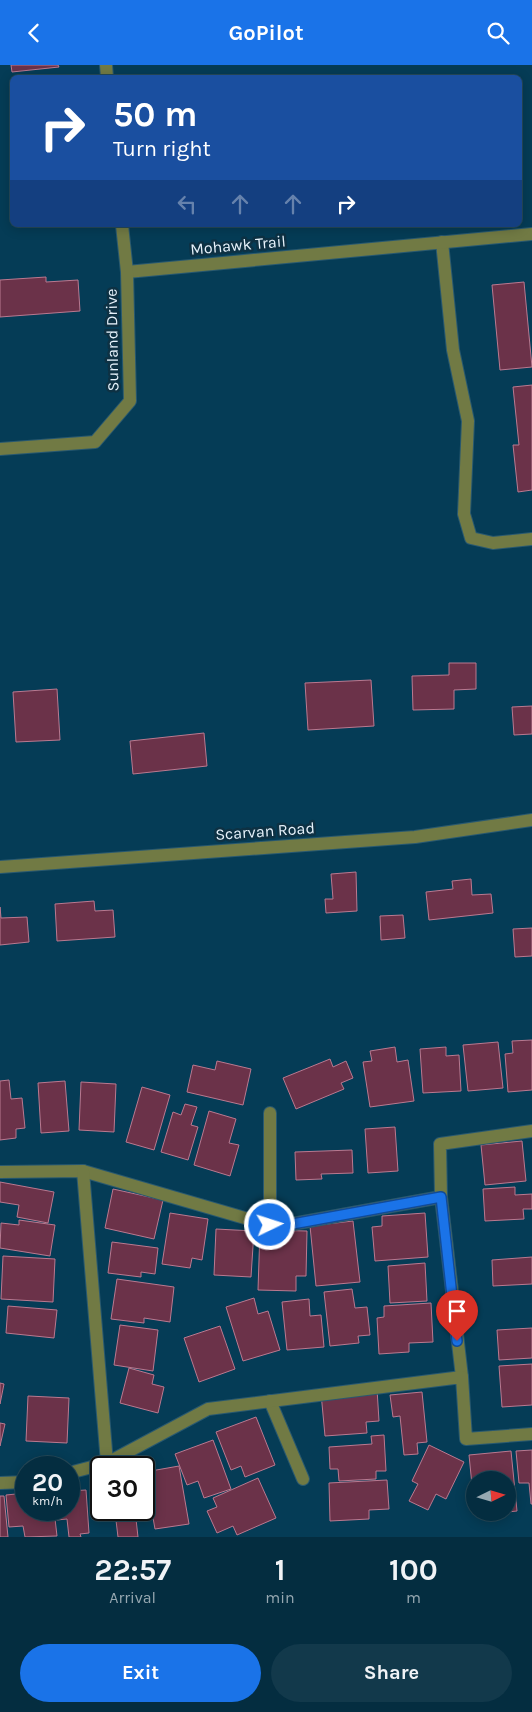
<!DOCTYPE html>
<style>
body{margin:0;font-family:Karla,sans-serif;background:#12394b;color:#f1f3f6;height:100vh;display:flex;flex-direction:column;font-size:19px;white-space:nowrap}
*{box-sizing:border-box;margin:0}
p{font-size:16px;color:#97a8b1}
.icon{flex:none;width:28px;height:28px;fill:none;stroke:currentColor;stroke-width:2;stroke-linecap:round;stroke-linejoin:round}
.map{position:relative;height:1472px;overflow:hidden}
.panel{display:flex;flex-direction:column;background:#042d40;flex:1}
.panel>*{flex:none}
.hud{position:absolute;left:10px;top:10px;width:512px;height:152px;border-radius:8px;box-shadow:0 2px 12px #0003,0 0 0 1px #254959;background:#1a4fa0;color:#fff;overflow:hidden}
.needle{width:32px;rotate:85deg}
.controls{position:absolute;left:466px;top:1406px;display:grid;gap:10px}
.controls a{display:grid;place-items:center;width:50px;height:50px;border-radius:50%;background:#042d40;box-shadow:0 2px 12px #0003,0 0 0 1px #254959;font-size:25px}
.speed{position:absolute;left:15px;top:1391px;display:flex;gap:10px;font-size:25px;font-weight:700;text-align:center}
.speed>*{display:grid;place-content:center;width:65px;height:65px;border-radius:50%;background:#042d40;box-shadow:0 2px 12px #0003,0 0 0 1px #254959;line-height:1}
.speed small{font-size:12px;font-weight:400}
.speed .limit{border:2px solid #111;border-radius:8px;background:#fff;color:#111}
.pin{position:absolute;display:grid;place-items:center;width:42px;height:42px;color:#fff;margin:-51px -21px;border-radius:50% 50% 50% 0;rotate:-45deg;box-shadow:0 0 5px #0007}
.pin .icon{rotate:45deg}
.me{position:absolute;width:55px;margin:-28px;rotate:86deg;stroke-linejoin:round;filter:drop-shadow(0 0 4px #0008)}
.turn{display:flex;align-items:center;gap:18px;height:105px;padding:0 20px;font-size:22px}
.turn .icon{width:65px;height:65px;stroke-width:2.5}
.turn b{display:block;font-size:35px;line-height:42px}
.lanes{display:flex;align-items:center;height:48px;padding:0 20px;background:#0003;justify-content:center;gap:25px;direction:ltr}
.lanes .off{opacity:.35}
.eta{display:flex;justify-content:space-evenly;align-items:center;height:85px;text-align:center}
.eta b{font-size:30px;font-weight:700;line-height:35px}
.action{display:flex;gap:10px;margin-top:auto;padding:10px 20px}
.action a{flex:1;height:58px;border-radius:30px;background:#1a73e8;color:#fff;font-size:20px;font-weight:700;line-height:58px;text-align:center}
.action a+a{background:#12394b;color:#f1f3f6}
header{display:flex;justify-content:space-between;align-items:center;height:65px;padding:0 20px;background:#1a73e8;color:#fff;font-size:22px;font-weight:700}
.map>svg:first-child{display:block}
.building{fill:#6b3249;stroke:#ba7990}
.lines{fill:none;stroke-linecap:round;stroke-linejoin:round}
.minor-casing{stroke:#295970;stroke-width:14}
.minor{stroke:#717a44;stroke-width:12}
.route-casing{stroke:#114b97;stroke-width:12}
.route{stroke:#1a73e8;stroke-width:9}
.labels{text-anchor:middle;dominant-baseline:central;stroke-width:5;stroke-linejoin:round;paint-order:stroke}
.street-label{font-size:16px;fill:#e6f2fb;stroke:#0e3143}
</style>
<header><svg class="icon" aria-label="back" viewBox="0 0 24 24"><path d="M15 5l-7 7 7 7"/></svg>GoPilot<svg class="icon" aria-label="search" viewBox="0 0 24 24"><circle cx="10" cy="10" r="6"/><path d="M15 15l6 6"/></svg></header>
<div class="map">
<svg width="532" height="1472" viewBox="0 0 532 1472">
<rect width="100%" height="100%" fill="#053c56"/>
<g class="building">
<path d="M 11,0 L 58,0 L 59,2 L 12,7 Z"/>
<path d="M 46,212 L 46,217 L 78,215 L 80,246 L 0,252 L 0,215 Z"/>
<path d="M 524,217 L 532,302 L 500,305 L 492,220 Z"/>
<path d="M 532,320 L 532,425 L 518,427 L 513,380 L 519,380 L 513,322 Z"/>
<path d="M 449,598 L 476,598 L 476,624 L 454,625 L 454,644 L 413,645 L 412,611 L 449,610 Z"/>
<path d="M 371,615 L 374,661 L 308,665 L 305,618 Z"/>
<path d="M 57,624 L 60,675 L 16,677 L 13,627 Z"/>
<path d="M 532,641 L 532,669 L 514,670 L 512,642 Z"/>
<path d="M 204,668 L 207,701 L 133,709 L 130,676 Z"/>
<path d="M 356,807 L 357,846 L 326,848 L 325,834 L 333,834 L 331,809 Z"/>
<path d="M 471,814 L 472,830 L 491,829 L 493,848 L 429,855 L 426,827 L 453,824 L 452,816 Z"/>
<path d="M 94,836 L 95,846 L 113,845 L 115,872 L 57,876 L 55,839 Z"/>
<path d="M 0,842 L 1,853 L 27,852 L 29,877 L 0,880 Z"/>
<path d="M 403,850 L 405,873 L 381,875 L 380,851 Z"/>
<path d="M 532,863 L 532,891 L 515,892 L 513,864 Z"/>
<path d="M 532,975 L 532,1025 L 508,1027 L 505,989 L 513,988 L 512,976 Z"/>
<path d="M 498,977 L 503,1023 L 468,1026 L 463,980 Z"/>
<path d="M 395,982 L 397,997 L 408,995 L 414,1036 L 370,1042 L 363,997 L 372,996 L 370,986 Z"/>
<path d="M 446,982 L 446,991 L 459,990 L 461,1026 L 423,1028 L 420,984 Z"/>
<path d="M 330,994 L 333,1002 L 346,996 L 353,1013 L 341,1018 L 344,1024 L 296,1044 L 283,1013 Z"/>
<path d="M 217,996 L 251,1004 L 243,1040 L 187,1027 L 193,1000 L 215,1005 Z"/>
<path d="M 9,1015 L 11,1034 L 22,1033 L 25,1063 L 16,1064 L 16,1073 L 0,1075 L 0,1016 Z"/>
<path d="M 65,1016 L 69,1066 L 41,1068 L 38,1018 Z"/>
<path d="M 81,1017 L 116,1019 L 114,1067 L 79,1065 Z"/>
<path d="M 142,1022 L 170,1030 L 154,1085 L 126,1077 Z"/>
<path d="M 185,1039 L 197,1042 L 191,1060 L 198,1062 L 188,1095 L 161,1087 L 173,1047 L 181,1050 Z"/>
<path d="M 209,1046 L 236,1054 L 229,1078 L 239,1080 L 230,1111 L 194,1100 Z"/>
<path d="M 395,1062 L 398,1106 L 368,1108 L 365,1064 Z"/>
<path d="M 522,1076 L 526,1116 L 485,1120 L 481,1080 Z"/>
<path d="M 352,1085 L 353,1108 L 321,1109 L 322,1114 L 296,1115 L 295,1087 Z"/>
<path d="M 0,1117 L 54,1127 L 48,1158 L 17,1152 L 19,1140 L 0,1137 Z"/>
<path d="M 515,1122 L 515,1130 L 532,1129 L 532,1144 L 523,1144 L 524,1154 L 485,1156 L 483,1124 Z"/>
<path d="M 113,1124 L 163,1135 L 154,1174 L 105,1163 Z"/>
<path d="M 170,1148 L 208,1154 L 202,1195 L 192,1193 L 190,1203 L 162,1199 Z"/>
<path d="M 425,1148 L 428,1192 L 375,1196 L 372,1162 L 382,1161 L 382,1151 Z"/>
<path d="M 19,1155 L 55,1160 L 50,1191 L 0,1183 L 1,1158 L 19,1160 Z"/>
<path d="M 353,1156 L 360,1217 L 316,1221 L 310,1161 Z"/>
<path d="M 216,1164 L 254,1166 L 251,1212 L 214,1210 Z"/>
<path d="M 260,1165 L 307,1166 L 306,1211 L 296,1211 L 296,1226 L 258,1225 Z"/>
<path d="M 112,1177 L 158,1183 L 155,1209 L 141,1207 L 141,1212 L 108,1208 Z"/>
<path d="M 3,1191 L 55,1194 L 53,1237 L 1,1234 Z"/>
<path d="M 532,1192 L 532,1219 L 493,1221 L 492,1195 Z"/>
<path d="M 425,1198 L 427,1236 L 390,1238 L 388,1201 Z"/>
<path d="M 117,1214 L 174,1222 L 170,1257 L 144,1253 L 144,1258 L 111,1254 Z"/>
<path d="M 352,1224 L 355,1243 L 367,1242 L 370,1270 L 358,1271 L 359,1278 L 330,1281 L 324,1227 Z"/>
<path d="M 254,1233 L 258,1249 L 268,1246 L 280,1285 L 243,1296 L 226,1242 Z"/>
<path d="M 309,1234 L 310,1251 L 321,1250 L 324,1282 L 287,1285 L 282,1237 Z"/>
<path d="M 431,1238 L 433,1277 L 409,1278 L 409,1287 L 379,1289 L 377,1253 L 384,1252 L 384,1241 Z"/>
<path d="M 8,1241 L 57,1245 L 54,1273 L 6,1268 Z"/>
<path d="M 120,1260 L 158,1265 L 153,1306 L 114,1300 Z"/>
<path d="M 220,1261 L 235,1304 L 199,1317 L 184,1273 Z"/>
<path d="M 532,1263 L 532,1293 L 499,1295 L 497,1265 Z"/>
<path d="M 532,1299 L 532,1340 L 502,1342 L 499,1301 Z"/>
<path d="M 129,1303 L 154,1310 L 152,1319 L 164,1322 L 158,1348 L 120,1338 Z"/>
<path d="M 0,1318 L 4,1319 L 0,1339 Z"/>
<path d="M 377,1324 L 379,1356 L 366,1357 L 367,1368 L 325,1371 L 321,1328 Z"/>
<path d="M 422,1327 L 427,1377 L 417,1378 L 418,1389 L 404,1390 L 400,1351 L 393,1352 L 390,1330 Z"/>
<path d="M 28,1331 L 69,1333 L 67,1378 L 26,1376 Z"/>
<path d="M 256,1352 L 275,1400 L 245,1412 L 241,1401 L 231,1405 L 216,1367 Z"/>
<path d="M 0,1358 L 5,1359 L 0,1381 Z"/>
<path d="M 384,1370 L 386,1406 L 376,1406 L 376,1414 L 339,1416 L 338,1404 L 330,1404 L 329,1382 L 372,1379 L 371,1371 Z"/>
<path d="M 213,1375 L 231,1424 L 204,1433 L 198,1416 L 187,1420 L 175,1389 Z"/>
<path d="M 429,1380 L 464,1397 L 446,1434 L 436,1429 L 428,1445 L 409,1436 L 418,1419 L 412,1416 Z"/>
<path d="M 532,1385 L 532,1439 L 531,1439 L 529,1418 L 519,1418 L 516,1386 Z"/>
<path d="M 511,1386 L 517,1446 L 508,1447 L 508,1415 L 475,1415 L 475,1448 L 503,1448 L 475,1450 L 469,1390 Z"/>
<path d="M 179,1401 L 189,1459 L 155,1464 L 145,1407 Z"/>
<path d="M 258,1413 L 276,1453 L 237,1470 L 233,1461 L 217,1468 L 207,1446 L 217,1442 L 213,1433 Z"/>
<path d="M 387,1415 L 389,1444 L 369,1445 L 369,1454 L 330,1456 L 329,1418 Z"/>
<path d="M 86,1425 L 89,1468 L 80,1469 L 81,1472 L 69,1472 L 67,1454 L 57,1455 L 57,1445 L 69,1445 L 69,1426 Z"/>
<path d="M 26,1428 L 26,1445 L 54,1445 L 57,1471 L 25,1472 L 23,1461 L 9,1462 L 6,1430 Z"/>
<path d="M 0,1431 L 4,1431 L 8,1472 L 0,1472 Z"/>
<path d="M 104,1445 L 142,1445 L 143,1453 L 136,1454 L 138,1472 L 118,1472 L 115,1447 L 104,1448 Z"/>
</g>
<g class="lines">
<defs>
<g id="minor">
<path d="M 106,0 L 107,12"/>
<path d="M 442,177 L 453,285 L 468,356 L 464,449 L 471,473 L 493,478 L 532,474"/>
<path d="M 127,207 L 532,169"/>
<path d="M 0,384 L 95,377 L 130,336 L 127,207 L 122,160"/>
<path d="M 0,802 L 415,772 L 532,755"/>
<path d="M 270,1048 L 270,1160"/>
<path d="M 0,1107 L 83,1106 L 276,1162 L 441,1132 L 440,1079 L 532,1066"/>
<path d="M 441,1132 L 462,1312"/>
<path d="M 270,1336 L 303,1414"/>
<path d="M 107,1398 L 208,1344 L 462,1312 L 466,1374 L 532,1369"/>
<path d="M 69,1408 L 107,1398 L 83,1106"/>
<path d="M 0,1418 L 26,1417"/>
</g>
</defs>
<use href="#minor" class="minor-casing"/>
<use href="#minor" class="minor"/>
</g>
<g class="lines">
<defs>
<path id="route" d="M 270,1160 L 276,1162 L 441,1132 L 457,1276"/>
</defs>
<use href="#route" class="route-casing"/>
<use href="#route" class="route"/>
</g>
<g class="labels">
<g class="street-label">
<text transform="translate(238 180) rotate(-5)">Mohawk Trail</text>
<text transform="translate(112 275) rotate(-91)">Sunland Drive</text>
<text transform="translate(265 766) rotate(-4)">Scarvan Road</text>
</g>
</g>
</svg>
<div class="controls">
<a><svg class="needle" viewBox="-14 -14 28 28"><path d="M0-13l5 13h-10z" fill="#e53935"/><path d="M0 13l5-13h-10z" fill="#97a8b1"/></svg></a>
</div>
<div class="speed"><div>20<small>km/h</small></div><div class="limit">30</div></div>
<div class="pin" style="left:457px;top:1276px;background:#d93025"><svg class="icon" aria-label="arrive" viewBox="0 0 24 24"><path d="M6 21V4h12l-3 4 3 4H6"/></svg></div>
<svg class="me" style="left:270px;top:1160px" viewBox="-20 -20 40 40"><circle r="17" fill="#1a73e8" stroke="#fff" stroke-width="3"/><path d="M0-11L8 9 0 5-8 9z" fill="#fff"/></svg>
<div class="hud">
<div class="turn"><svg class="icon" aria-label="right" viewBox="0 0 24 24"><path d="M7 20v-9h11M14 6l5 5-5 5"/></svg><div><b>50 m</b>Turn right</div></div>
<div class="lanes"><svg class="icon off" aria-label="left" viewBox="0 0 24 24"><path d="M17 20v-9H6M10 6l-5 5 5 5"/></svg><svg class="icon off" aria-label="ahead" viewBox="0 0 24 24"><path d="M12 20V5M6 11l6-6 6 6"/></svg><svg class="icon off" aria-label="ahead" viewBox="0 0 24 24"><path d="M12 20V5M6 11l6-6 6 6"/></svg><svg class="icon" aria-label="right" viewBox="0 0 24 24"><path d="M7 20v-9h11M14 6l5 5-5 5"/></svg></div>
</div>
</div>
<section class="panel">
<div class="eta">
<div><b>22:57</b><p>Arrival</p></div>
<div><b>1</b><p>min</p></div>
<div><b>100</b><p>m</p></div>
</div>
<div class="action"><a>Exit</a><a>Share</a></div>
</section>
